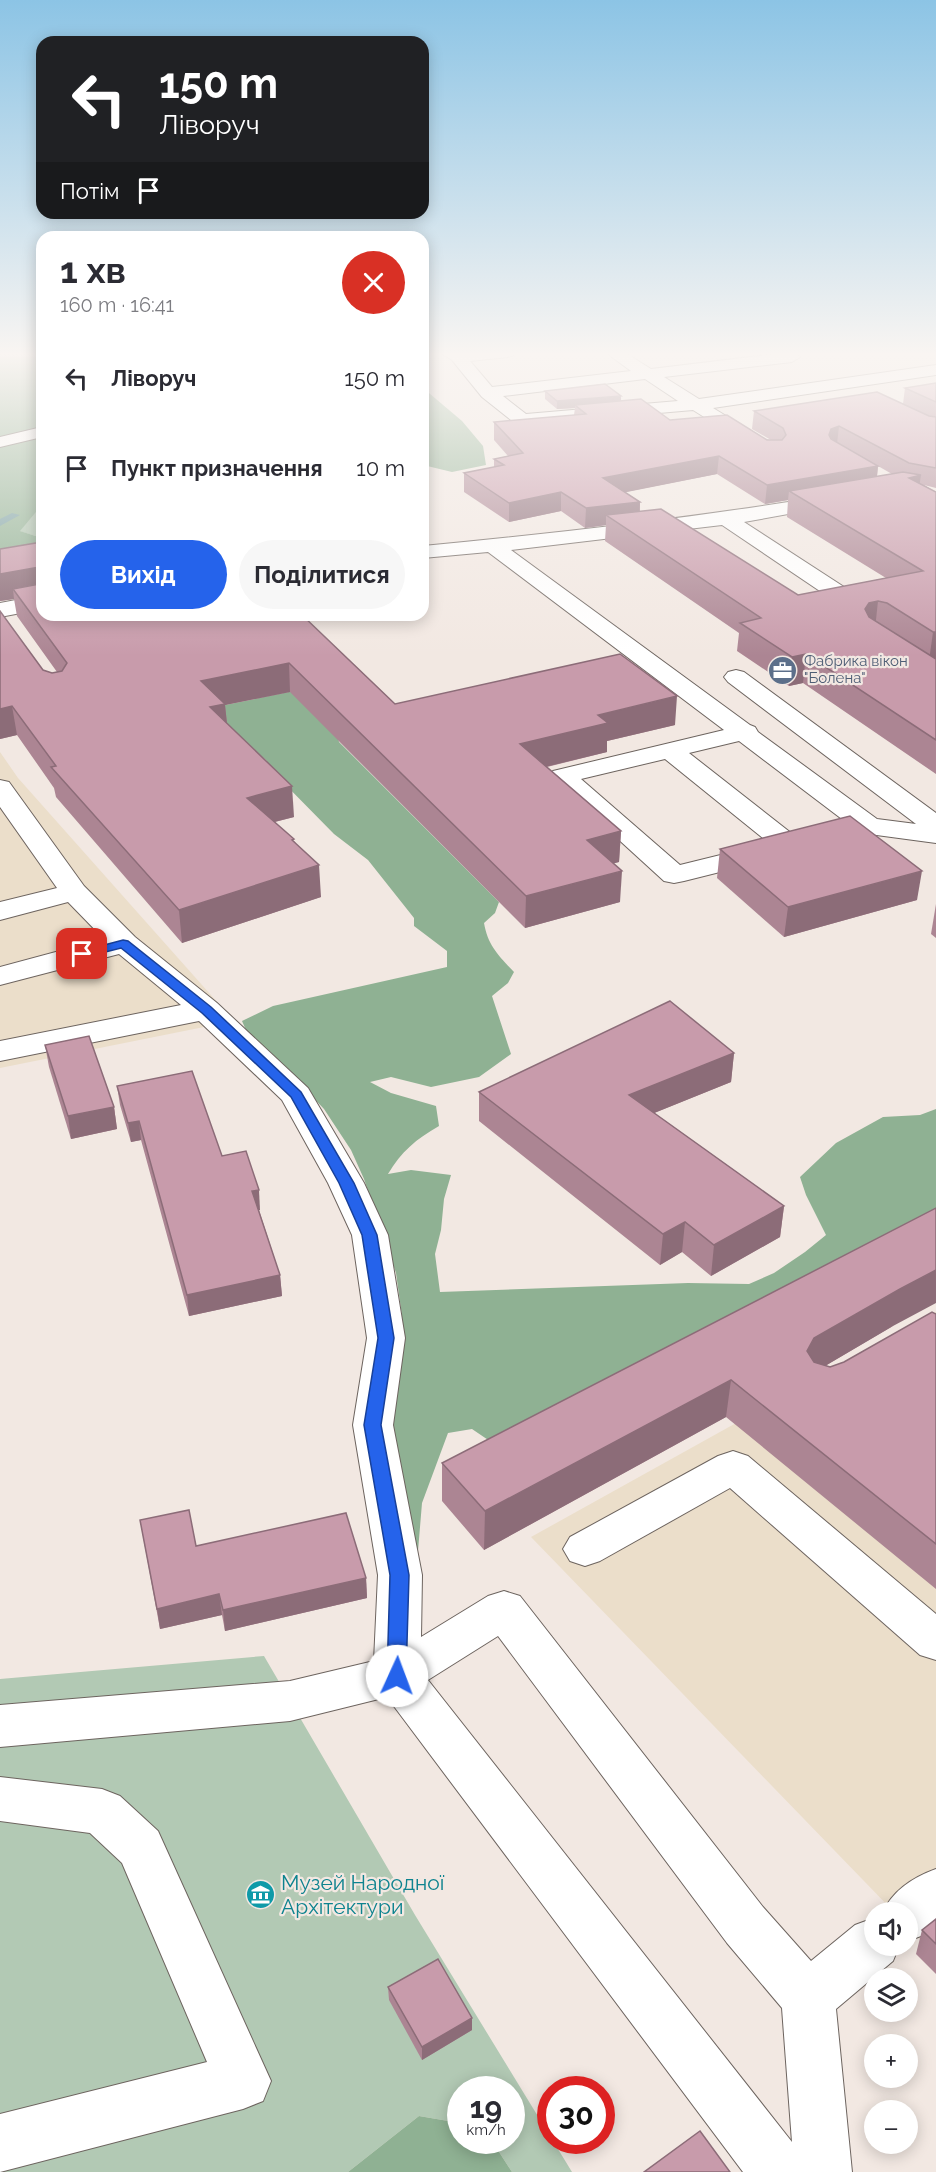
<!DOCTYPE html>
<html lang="uk">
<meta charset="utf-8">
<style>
body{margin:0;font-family:Raleway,sans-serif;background:#f7f7f7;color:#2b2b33;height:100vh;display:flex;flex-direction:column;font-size:22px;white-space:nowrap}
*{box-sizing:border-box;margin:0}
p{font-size:20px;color:#7c7c81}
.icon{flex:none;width:33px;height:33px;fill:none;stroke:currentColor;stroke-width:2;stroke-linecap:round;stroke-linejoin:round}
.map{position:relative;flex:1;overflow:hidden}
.details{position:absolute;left:36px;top:231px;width:393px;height:390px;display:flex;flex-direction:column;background:#fff;border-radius:18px;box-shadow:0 3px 15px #0003}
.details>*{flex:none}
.top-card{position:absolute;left:36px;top:36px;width:393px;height:183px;border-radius:18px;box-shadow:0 3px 15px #0003;background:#202124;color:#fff;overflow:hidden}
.fabs{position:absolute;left:864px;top:1902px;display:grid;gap:12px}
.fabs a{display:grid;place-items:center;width:54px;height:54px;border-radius:50%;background:#fff;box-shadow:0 3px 15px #0003;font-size:30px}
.speed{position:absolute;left:447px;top:2076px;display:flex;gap:12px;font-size:30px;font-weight:700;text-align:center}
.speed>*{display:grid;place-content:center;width:78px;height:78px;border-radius:50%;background:#fff;box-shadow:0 3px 15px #0003;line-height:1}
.speed small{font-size:15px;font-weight:400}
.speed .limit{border:9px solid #d22;background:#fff;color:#111}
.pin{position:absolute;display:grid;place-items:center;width:51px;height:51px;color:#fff;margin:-26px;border-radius:12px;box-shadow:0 3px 9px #0006}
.me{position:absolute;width:66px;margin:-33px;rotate:2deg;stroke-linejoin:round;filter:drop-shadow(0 0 4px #0008)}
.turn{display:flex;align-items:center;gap:21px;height:126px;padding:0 24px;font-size:27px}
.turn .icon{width:78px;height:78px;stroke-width:2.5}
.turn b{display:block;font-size:42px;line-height:51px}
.then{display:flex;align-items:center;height:57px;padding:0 24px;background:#0003;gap:12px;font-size:22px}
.round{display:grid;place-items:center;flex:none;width:63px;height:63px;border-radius:32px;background:#f7f7f7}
.head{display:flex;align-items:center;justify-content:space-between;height:102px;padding:0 24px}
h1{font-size:36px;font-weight:700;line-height:45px}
.action{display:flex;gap:12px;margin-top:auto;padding:12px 24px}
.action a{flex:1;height:69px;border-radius:36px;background:#2563eb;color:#fff;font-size:24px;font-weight:700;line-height:69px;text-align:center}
.action a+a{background:#f7f7f7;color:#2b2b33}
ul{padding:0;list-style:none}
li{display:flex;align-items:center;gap:18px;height:90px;padding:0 24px}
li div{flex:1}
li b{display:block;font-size:22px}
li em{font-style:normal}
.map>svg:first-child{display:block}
.industrial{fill:#ebdeca}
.green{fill:#b2c9b4}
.forest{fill:#8fb193}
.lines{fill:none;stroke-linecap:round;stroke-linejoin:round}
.stream{fill:#79a0a2;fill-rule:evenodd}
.minor-casing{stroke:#6d645f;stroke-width:2}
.minor{fill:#fff;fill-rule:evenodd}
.wall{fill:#ac8593;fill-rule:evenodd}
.shaded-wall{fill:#8c6c78}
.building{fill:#c89bab;stroke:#8c6c78;stroke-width:1.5}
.route{fill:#2563eb;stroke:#184099;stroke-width:1.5}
.labels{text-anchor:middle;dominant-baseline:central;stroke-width:4.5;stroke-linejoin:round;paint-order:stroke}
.far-service-label{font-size:15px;fill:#4e5e75;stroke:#f2e8e2;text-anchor:start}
.near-culture-label{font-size:21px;fill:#0d838f;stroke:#f2e8e2;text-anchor:start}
</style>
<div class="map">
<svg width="936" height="2172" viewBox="0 0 936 2172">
<rect width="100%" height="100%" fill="#f2e8e2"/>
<g class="industrial">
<path d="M 0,752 L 18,778 L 234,1021 L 0,1068 Z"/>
<path d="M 936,1312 L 936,1956 L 908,1927 L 908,1912 L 894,1912 L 531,1537 Z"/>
</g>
<g class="green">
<path d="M 42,505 L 42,538 L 19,531 Z"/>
<path d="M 264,1656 L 415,1915 L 572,2172 L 512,2172 L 492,2141 L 512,2140 L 512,2090 L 460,2090 L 460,2123 L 419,2116 L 348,2172 L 0,2172 L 0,1679 Z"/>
</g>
<g class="forest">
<path d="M 0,352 L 42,352 L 42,505 L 20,531 L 42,538 L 42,566 L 0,570 Z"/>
<path d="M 423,388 L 462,421 L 483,446 L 486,465 L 452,472 L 423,465 Z"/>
<path d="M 313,687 L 337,733 L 339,742 L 499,902 L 495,913 L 484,923 C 488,946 499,956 514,972 L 508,983 L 492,996 L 511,1054 L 479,1077 L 431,1087 L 391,1077 L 370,1082 L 391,1093 L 436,1106 L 439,1126 C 416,1139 401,1152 388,1174 L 411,1170 L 451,1175 L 444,1199 L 441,1230 L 435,1254 L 440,1292 L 688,1283 L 749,1284 L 774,1273 L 805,1252 L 826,1235 L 806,1195 L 800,1177 L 836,1143 L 883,1117 L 920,1115 L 936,1109 L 936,1240 L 519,1461 L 472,1429 L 448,1433 L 422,1503 L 418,1551 L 377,1562 L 372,1544 L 371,1375 L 402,1316 L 396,1273 L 364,1179 L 351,1150 L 324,1109 L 266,1048 L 249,1037 L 242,1021 L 273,1006 L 447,967 L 447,951 L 414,926 L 414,918 L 368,860 L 334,834 L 274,773 L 266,760 L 222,723 L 220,706 Z"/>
<path d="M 419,2116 L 460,2123 L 460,2140 L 492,2141 L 512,2172 L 348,2172 Z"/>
</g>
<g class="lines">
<path class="stream" d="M 12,513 L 20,515 L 0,526 L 0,519 Z"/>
<defs>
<g id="minor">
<path d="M 440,352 L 516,352 L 514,355 L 508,357 L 470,361 L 492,387 L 631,371 L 605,352 L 624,352 L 651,369 L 792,352 L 800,357 L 792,362 L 664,377 L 699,399 L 936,365 L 936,375 L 713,408 L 759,436 L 762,440 L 759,444 L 747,444 L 693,410 L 522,425 L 516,424 L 482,397 L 452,360 ZM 645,379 L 678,401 L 526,414 L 503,396 Z"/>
<path d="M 42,427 L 42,437 L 0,447 L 0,437 Z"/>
<path d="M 831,495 L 838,497 L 841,501 L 838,505 L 744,522 L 861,598 L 864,603 L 861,608 L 853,610 L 845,608 L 722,525 L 511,550 L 750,725 L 755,727 L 758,732 L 877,819 L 916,824 L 728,682 L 724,677 L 728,672 L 736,670 L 744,672 L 936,813 L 936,843 L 869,834 L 859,832 L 739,741 L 689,753 L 800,840 L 804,846 L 800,852 L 684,881 L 674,883 L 664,881 L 549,776 L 553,771 L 724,730 L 488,552 L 423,558 L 423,546 C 559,533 695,518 831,495 ZM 665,759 L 769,843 L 680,865 L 581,779 Z"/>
<path d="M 42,595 L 42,609 L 0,617 L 0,603 Z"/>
<path d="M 0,780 L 9,782 L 84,886 L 135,937 L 217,1003 L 308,1088 L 364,1183 L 388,1235 L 405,1338 L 393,1425 L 422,1575 L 421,1637 L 488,1596 L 504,1591 L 520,1596 L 763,1907 L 811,1961 L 855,1925 L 874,1918 L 874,1946 L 899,1946 L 893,1961 L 836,2009 L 852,2172 L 743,2172 L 387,1697 L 290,1721 L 0,1747 L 0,1705 L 290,1681 L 374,1661 L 378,1575 L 353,1425 L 367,1338 L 352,1235 L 328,1183 L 282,1100 L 199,1021 L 0,1061 L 0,1041 L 181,1005 L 119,954 L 0,985 L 0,967 L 104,939 L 68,902 L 0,920 L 0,902 L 57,888 L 0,807 ZM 498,1636 L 727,1943 L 782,2008 L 792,2142 L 428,1680 Z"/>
<path d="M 733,1451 L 748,1456 L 936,1614 L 936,1660 L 920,1655 L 730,1488 L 600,1561 L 585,1566 L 570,1561 L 563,1549 L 570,1537 L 718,1456 Z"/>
<path d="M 0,1777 L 102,1789 L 120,1796 L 158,1831 L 271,2081 L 263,2101 L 243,2109 L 0,2172 L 0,2114 L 207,2062 L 122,1863 L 90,1833 L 0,1821 Z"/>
<path d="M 936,1869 L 936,1925 L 926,1934 L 908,1941 L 908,1912 L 883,1912 C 893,1890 914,1877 936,1869 Z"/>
</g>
</defs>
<use href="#minor" class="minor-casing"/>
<use href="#minor" class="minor"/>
</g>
<g class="wall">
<path d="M 936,383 L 936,488 L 924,485 L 936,492 L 936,774 L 803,683 L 789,686 L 737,651 L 739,633 L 605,541 L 606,525 L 585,528 L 561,511 L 509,522 L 464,492 L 464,473 L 494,467 L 494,459 L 508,456 L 494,440 L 494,422 L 574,415 L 575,408 L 557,409 L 545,399 L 545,391 L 621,401 L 670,420 L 771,440 L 752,429 L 754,411 L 903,404 L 905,388 ZM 878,466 L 892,474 L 877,477 ZM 717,474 L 765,504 L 788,500 L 787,517 L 886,578 L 798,595 L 640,511 L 640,502 L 625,492 Z"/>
<path d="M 0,549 L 302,615 L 395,704 L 675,725 L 607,741 L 607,752 L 547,767 L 621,831 L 619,862 L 613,863 L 620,902 L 525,928 L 290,692 L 225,705 L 227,723 L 294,817 L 275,822 L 295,842 L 321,897 L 182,943 L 56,797 L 54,788 L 17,735 L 0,739 L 0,611 L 43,670 L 52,673 L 57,672 L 17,616 L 14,599 L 0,601 Z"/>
<path d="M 720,849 L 917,900 L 784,937 L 717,878 Z"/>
<path d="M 936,904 L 936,938 L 931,934 Z"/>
<path d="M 45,1045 L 114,1107 L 117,1129 L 71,1139 L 49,1067 Z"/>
<path d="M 734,1053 L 731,1082 L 654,1113 L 784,1206 L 780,1237 L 711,1276 L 682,1252 L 660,1265 L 479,1121 L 479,1092 Z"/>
<path d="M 117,1086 L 222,1156 L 260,1210 L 259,1210 L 280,1275 L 282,1296 L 189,1316 L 141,1140 L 131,1142 L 120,1105 Z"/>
<path d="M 936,1314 L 936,1589 L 726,1417 L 484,1550 L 442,1501 L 442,1463 L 893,1326 L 825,1366 L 830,1367 L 844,1362 Z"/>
<path d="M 140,1520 L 196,1546 L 366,1578 L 367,1598 L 225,1631 L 222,1615 L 160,1629 Z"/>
<path d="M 936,1919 L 936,1974 L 916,1954 L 922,1930 Z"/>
<path d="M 388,1987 L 472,2030 L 422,2060 L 389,2000 Z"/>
</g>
<g class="shaded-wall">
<path d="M 621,396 L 621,404 L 575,405 L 575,408 L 557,409 L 557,401 Z"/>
<path d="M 839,426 L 837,444 L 829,447 L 829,435 L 831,429 Z"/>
<path d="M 719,456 L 717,474 L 602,497 L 603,478 Z"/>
<path d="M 878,466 L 876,485 L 789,491 L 788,500 L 765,504 L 767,485 Z"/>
<path d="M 921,475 L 917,501 L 909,478 Z"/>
<path d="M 561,492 L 561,511 L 509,522 L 509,503 Z"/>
<path d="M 640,502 L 639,521 L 606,515 L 606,525 L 585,528 L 586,508 Z"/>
<path d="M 40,567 L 42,583 L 13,589 L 14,599 L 0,601 L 0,574 Z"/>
<path d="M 878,601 L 875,629 L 865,609 L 869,603 Z"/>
<path d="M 933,632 L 936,632 L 936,659 L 929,661 Z"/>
<path d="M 806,654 L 803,683 L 789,686 L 792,657 Z"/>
<path d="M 289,663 L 290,692 L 225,705 L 228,733 L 213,736 L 201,681 Z"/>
<path d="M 677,696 L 675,725 L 607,741 L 607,752 L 520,773 L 520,744 L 598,715 Z"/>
<path d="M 12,706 L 17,735 L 0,739 L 0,709 Z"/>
<path d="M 292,786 L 294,817 L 250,828 L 247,798 Z"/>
<path d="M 621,831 L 619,862 L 585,871 L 587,840 Z"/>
<path d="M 319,865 L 321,897 L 182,943 L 179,910 Z"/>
<path d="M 622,871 L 620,902 L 525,928 L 526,896 Z"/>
<path d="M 922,871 L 917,900 L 784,937 L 788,907 Z"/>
<path d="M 734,1053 L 731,1082 L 627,1124 L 629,1095 Z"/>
<path d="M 114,1107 L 117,1129 L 71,1139 L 68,1116 Z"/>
<path d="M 139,1121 L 141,1140 L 131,1142 L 128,1123 Z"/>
<path d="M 259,1190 L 260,1210 L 254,1211 L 252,1191 Z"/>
<path d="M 784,1206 L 780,1237 L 711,1276 L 714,1245 Z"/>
<path d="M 685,1222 L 682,1252 L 660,1265 L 663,1234 Z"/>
<path d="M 936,1270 L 936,1303 L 893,1326 L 808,1376 L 807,1351 L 814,1338 L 900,1289 Z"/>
<path d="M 280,1275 L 282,1296 L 189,1316 L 187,1295 Z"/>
<path d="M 731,1380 L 726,1417 L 484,1550 L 485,1511 Z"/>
<path d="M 366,1578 L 367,1598 L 225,1631 L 223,1610 Z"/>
<path d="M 219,1594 L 222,1615 L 160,1629 L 157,1609 Z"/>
<path d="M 472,2018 L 472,2030 L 422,2060 L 422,2047 Z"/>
</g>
<g class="building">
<path d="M 936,383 L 936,402 L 905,388 Z"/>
<path d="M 605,384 L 621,396 L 557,401 L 545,391 Z"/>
<path d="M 877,392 L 929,416 L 936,417 L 936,468 L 909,463 L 839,426 L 831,429 L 829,435 L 831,439 L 878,466 L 767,485 L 719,456 L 603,478 L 640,502 L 586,508 L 561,492 L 509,503 L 464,473 L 504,465 L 494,459 L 523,453 L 494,422 L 586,414 L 575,405 L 641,399 L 670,420 L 727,415 L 767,440 L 782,440 L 786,435 L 783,428 L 754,411 Z"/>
<path d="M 903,472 L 921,475 L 909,478 L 936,492 L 936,632 L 933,632 L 887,603 L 878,601 L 869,603 L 865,609 L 869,617 L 936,659 L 936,740 L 806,654 L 792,657 L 740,623 L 761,618 L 606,515 L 661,509 L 798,595 L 923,571 L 789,491 Z"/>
<path d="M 42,542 L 42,615 L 302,615 L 395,704 L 620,654 L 677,696 L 598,715 L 608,723 L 520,744 L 621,831 L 587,840 L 622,871 L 526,896 L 289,663 L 201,681 L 225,704 L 210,707 L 292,786 L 247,798 L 294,839 L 292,840 L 319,865 L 179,910 L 51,767 L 56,766 L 12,706 L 0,709 L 0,611 L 43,670 L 52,673 L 62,671 L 67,663 L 13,589 L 40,584 L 40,567 L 0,574 L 0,549 Z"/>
<path d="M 850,816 L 922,871 L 788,907 L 720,849 Z"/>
<path d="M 670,1001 L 734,1053 L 629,1095 L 784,1206 L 714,1245 L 685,1222 L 663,1234 L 479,1092 Z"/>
<path d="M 89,1036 L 114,1107 L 68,1116 L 45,1045 Z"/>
<path d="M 192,1071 L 222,1156 L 246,1151 L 259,1190 L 252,1191 L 280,1275 L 187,1295 L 139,1121 L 128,1123 L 117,1086 Z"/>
<path d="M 936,1208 L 936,1270 L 900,1289 L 814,1338 L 807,1351 L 814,1362 L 830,1367 L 844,1362 L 932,1312 L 936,1314 L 936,1544 L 731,1380 L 485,1511 L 442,1463 Z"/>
<path d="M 189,1510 L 196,1546 L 346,1513 L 366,1578 L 223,1610 L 219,1594 L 157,1609 L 140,1520 Z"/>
<path d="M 936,1919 L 936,1944 L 922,1930 Z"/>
<path d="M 438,1959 L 472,2018 L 422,2047 L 388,1987 Z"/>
<path d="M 700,2131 L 730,2172 L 644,2172 Z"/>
</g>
<linearGradient id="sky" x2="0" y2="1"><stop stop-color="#8cc4e5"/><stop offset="0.54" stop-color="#f9f5f2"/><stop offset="1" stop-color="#f9f5f2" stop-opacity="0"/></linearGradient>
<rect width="936" height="656" fill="url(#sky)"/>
<path class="route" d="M 123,940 L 128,941 L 211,1007 L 301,1092 L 354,1183 L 377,1235 L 394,1338 L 381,1425 L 409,1575 L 406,1676 L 404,1681 L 397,1684 L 390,1681 L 387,1676 L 390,1575 L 364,1425 L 378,1338 L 362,1235 L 339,1183 L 291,1097 L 202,1013 L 121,948 L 82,958 L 76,954 L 78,952 Z"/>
<defs>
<symbol id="office-disc" viewBox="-11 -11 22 22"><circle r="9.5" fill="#5c6f8a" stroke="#f2e8e2"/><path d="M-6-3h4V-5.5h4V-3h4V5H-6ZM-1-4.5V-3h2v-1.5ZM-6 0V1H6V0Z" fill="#fff"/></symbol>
<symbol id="museum-disc" viewBox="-11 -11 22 22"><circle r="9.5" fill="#0f9aa8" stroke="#f2e8e2"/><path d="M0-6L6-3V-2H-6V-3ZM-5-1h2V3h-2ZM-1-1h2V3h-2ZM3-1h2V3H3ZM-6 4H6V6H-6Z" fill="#fff"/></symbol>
</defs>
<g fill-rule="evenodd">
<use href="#office-disc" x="766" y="654" width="33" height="33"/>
<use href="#museum-disc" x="244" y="1878" width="33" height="33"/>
</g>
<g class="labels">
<g class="far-service-label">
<text x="804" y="661">Фабрика вікон<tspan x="804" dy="17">"Болена"</tspan></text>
</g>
<g class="near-culture-label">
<text x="281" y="1882">Музей Народної<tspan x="281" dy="24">Архітектури</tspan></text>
</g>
</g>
</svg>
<div class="fabs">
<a><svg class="icon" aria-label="sound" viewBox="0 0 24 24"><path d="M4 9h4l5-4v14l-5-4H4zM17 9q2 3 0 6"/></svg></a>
<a><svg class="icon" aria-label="layers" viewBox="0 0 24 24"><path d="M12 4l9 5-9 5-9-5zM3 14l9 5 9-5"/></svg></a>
<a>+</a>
<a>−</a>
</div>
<div class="speed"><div>19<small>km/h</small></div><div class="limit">30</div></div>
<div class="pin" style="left:82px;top:954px;background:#d93025"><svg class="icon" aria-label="arrive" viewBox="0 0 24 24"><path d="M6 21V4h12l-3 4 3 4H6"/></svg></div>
<svg class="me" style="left:397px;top:1676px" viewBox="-20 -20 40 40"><circle r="19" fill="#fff"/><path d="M0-13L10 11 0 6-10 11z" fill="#2563eb"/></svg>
<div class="top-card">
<div class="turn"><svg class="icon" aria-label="left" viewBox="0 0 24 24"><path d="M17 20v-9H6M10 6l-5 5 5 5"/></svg><div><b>150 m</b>Ліворуч</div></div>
<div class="then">Потім<svg class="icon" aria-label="arrive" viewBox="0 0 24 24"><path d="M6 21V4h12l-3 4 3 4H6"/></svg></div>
</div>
<section class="details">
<div class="head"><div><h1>1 хв</h1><p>160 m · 16:41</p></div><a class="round" style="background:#d93025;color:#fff"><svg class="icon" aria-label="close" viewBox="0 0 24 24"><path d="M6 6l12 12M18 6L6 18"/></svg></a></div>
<ul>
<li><svg class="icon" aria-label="left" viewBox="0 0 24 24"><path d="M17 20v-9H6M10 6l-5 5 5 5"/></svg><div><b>Ліворуч</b></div><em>150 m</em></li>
<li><svg class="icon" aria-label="arrive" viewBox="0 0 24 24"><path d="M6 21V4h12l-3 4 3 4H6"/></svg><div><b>Пункт призначення</b></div><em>10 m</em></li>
</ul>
<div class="action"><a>Вихід</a><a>Поділитися</a></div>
</section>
</div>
